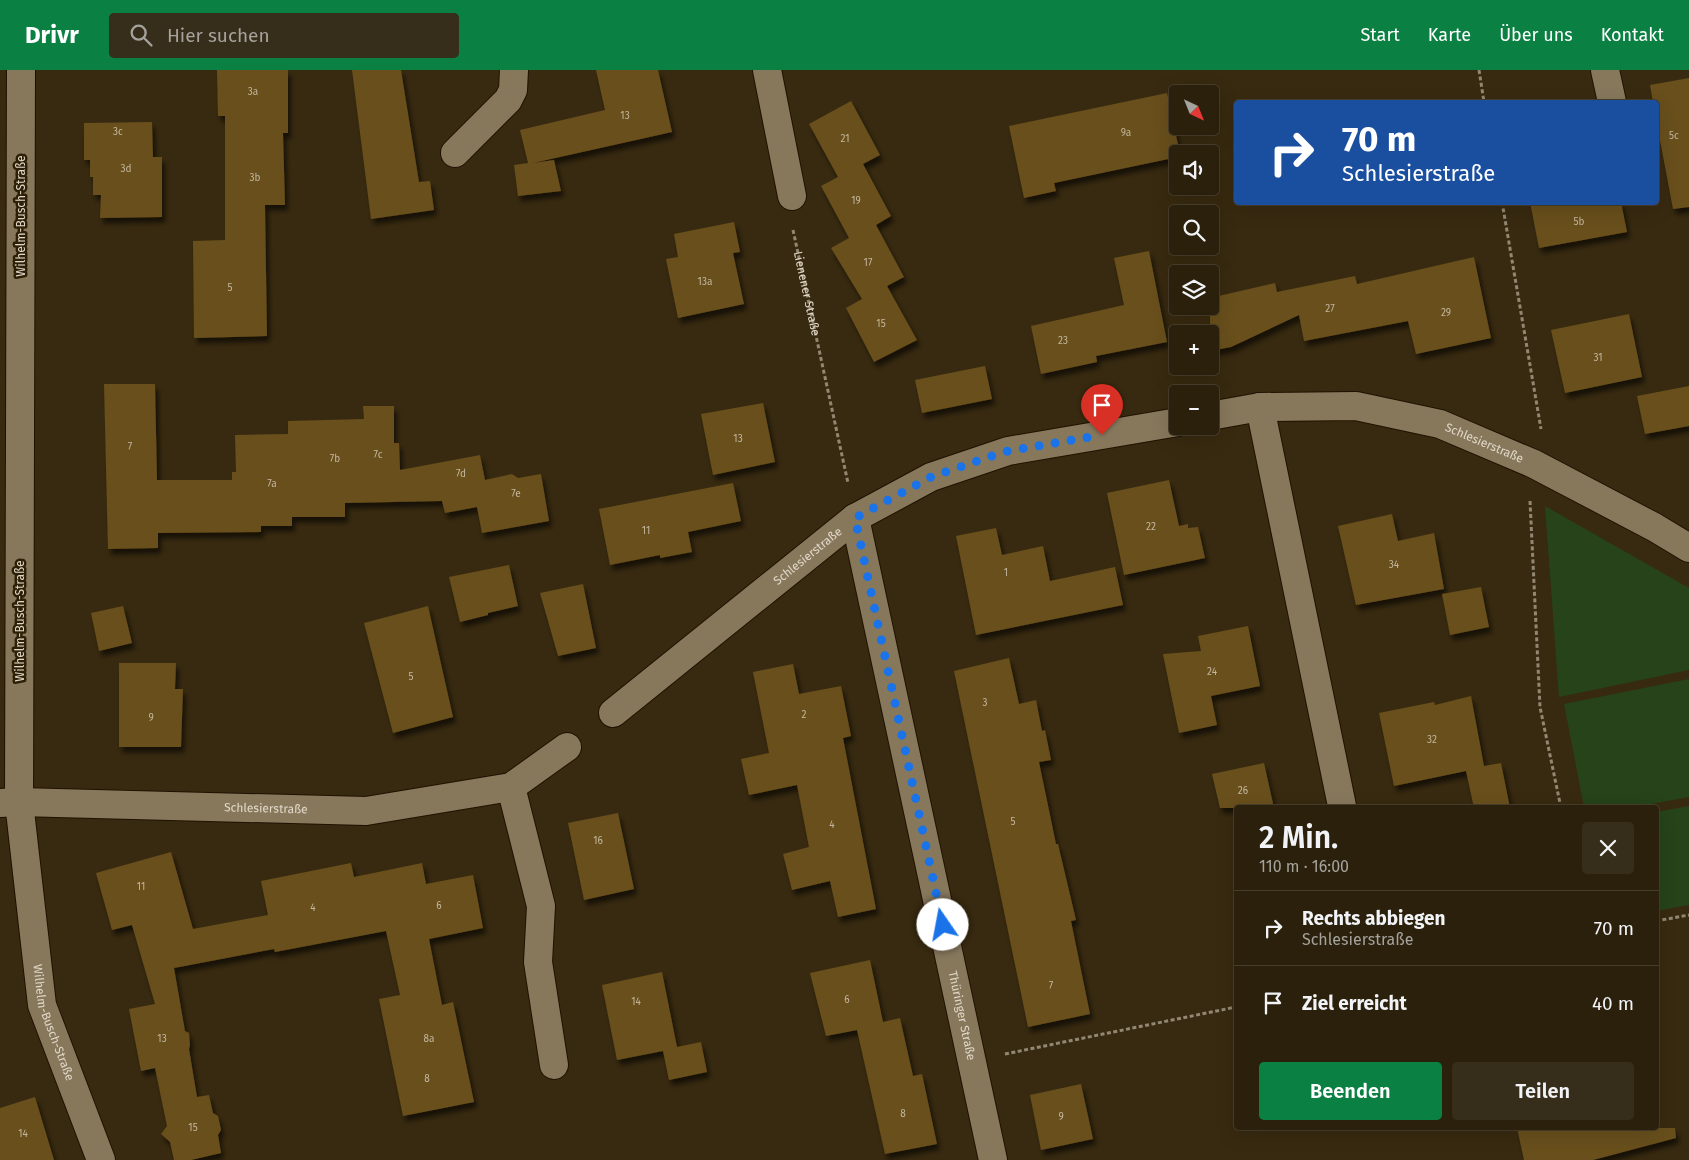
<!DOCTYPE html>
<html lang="de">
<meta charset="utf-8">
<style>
body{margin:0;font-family:"Fira Sans",sans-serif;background:#362d1a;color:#f1f3f6;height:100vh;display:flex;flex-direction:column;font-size:19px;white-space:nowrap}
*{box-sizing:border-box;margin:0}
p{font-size:16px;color:#a5a39d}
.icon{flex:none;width:28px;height:28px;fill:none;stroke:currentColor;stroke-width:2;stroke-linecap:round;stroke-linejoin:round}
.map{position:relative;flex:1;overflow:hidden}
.sheet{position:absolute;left:1234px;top:735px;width:425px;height:325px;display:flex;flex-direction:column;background:#2a200c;border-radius:5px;box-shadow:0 5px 20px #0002,0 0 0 1px #463e2d}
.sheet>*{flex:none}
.guide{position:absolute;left:1234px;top:30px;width:425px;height:105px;border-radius:5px;box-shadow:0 5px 20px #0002,0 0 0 1px #463e2d;background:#1a4fa0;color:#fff;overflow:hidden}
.needle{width:32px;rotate:137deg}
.tools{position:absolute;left:1169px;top:15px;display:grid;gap:10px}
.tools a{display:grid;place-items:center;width:50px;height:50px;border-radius:5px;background:#2a200c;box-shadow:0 5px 20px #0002,0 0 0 1px #463e2d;font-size:25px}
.pin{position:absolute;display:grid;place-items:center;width:42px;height:42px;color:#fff;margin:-51px -21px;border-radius:50% 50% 50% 0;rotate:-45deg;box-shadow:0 0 5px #0007}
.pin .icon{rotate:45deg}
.me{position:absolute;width:55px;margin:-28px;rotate:348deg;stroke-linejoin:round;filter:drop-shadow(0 0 4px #0008)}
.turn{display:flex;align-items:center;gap:18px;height:105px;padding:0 25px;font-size:22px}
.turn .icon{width:65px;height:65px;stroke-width:2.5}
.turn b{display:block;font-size:35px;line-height:42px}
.round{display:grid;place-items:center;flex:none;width:52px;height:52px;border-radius:5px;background:#362d1a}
.overview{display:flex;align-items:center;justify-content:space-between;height:85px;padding:0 25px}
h1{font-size:30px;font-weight:600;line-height:38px}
.cta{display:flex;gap:10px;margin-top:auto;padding:10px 25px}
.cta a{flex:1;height:58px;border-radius:5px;background:#0b8043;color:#fff;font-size:20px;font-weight:600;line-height:58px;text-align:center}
.cta a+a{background:#362d1a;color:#f1f3f6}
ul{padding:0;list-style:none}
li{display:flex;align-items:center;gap:15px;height:75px;padding:0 25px;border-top:1px solid #463e2d}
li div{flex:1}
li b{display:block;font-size:19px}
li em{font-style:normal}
header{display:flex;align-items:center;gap:30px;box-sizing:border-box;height:70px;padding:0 25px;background:#0b8043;color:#fff}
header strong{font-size:24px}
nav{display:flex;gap:28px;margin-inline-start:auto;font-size:18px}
.search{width:350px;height:45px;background:#362d1a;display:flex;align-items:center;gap:12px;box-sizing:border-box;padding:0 18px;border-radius:5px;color:#a5a39d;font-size:19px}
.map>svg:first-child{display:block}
.green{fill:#26431a}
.building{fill:#684f1b;filter:url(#shadow)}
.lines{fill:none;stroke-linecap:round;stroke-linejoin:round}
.minor-casing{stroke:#1f1200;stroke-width:30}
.path{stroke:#928773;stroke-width:3;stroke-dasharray:4 2.5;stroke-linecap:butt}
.minor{stroke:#87785c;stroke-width:28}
.route{stroke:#1a73e8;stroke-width:9;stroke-dasharray:0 16.2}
.labels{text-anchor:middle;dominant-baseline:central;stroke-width:5;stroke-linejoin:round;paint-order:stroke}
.number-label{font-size:10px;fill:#c3b69e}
.street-label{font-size:12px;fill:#e1d8c9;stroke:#2d2006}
</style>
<header>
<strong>Drivr</strong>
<div class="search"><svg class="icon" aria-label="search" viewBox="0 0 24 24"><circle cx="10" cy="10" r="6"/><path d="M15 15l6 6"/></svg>Hier suchen</div>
<nav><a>Start</a><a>Karte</a><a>Über uns</a><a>Kontakt</a></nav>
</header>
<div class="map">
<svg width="1689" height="1090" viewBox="0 0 1689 1090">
<defs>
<filter id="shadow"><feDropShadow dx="3" dy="5.5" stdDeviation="2.5" flood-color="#0009"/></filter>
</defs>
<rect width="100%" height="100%" fill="#382a10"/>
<g class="green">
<path d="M 1545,436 L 1689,518 L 1689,600 L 1559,627 Z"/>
<path d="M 1689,609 L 1689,727 L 1635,737 L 1584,737 L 1564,634 Z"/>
<path d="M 1689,736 L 1689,835 L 1656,841 L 1656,742 Z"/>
</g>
<g class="building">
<path d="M 217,0 L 288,0 L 288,63 L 283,63 L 285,135 L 265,135 L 267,266 L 194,268 L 193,171 L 225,170 L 225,46 L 218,46 Z"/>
<path d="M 352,0 L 401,0 L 419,112 L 430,111 L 434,140 L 371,149 Z"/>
<path d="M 596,0 L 658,0 L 672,62 L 533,93 L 554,90 L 561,121 L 518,126 L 514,95 L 528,93 L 520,60 L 605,40 Z"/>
<path d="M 1689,8 L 1689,137 L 1673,139 L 1656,49 L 1656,32 L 1653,32 L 1650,15 Z"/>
<path d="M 1167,23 L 1180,84 L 1178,84 L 1178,87 L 1054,113 L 1056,121 L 1024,128 L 1009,56 Z"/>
<path d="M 851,31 L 880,85 L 863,94 L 891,146 L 876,155 L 904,207 L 887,216 L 917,270 L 874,292 L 846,238 L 862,229 L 831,178 L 849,168 L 821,116 L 838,107 L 809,54 Z"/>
<path d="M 152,52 L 153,87 L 162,87 L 162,147 L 100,148 L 101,125 L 93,125 L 93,107 L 90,107 L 90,90 L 84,90 L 84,53 Z"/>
<path d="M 1530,132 L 1621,132 L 1627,162 L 1539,178 Z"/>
<path d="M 734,152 L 740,182 L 733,183 L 744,234 L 678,248 L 666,189 L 678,187 L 674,164 Z"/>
<path d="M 1149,181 L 1167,272 L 1096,286 L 1097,292 L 1041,304 L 1031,256 L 1124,235 L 1114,188 Z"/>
<path d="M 1474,187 L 1491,268 L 1416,284 L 1408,251 L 1304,271 L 1299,245 L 1231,277 L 1210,281 L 1210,228 L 1275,213 L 1277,222 L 1355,206 L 1357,214 Z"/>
<path d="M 1629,244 L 1642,307 L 1565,323 L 1551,260 Z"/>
<path d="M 985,296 L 992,329 L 922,343 L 915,310 Z"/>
<path d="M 104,314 L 155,314 L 157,410 L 232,410 L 232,402 L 236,402 L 235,365 L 288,364 L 288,351 L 364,349 L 363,336 L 394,336 L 394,373 L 399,373 L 400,400 L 480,385 L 485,410 L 512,404 L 518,408 L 541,404 L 549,451 L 482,463 L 477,437 L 445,443 L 442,431 L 345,433 L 345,447 L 292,447 L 292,456 L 261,456 L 261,462 L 158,463 L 158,478 L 108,479 Z"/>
<path d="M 1689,316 L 1689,356 L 1645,364 L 1637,326 Z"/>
<path d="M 763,333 L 775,392 L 713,405 L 701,344 Z"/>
<path d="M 1169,410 L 1179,456 L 1188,454 L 1188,458 L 1198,457 L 1205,488 L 1124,505 L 1107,423 Z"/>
<path d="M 733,413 L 741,451 L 688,462 L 692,482 L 660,488 L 660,485 L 610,495 L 599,439 Z"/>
<path d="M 1392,444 L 1398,471 L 1434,463 L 1444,519 L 1356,535 L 1338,456 Z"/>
<path d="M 996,458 L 1002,485 L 1043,476 L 1050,511 L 1115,497 L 1123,535 L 976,565 L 956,466 Z"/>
<path d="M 509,495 L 518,536 L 488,543 L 488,545 L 460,552 L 449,507 Z"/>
<path d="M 583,514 L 596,578 L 558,586 L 540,523 Z"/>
<path d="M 1481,517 L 1489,557 L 1450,565 L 1442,524 Z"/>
<path d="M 123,536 L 132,573 L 99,581 L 91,543 Z"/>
<path d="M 428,536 L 453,647 L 393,663 L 364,553 Z"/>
<path d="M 1248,556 L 1260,616 L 1211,626 L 1217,655 L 1179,663 L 1163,584 L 1201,581 L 1198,566 Z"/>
<path d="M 1009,588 L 1019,634 L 1036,630 L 1042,661 L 1045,660 L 1051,690 L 1039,692 L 1056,774 L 1058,774 L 1076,850 L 1071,851 L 1090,944 L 1028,957 L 954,601 Z"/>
<path d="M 119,593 L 176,593 L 175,619 L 183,619 L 181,677 L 119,677 Z"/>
<path d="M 793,594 L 799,624 L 841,616 L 851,666 L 843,668 L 876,839 L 838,847 L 830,811 L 792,820 L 783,784 L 809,777 L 797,715 L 749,725 L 741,689 L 769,683 L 753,602 Z"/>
<path d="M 1471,626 L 1484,696 L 1501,693 L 1510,738 L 1474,738 L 1466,701 L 1394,716 L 1379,643 L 1434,632 L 1435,635 Z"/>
<path d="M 1264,693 L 1274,738 L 1220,738 L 1212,704 Z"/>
<path d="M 618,743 L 634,819 L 584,830 L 568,753 Z"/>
<path d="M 171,782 L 193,859 L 268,845 L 261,811 L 351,793 L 354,807 L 422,793 L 426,814 L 473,805 L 483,858 L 429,869 L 442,935 L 453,932 L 474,1032 L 403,1046 L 379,929 L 400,925 L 386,861 L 275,882 L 274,879 L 174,898 L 185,961 L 189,963 L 190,975 L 189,979 L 197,1027 L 209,1025 L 213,1043 L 218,1046 L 221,1060 L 218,1065 L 221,1083 L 191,1090 L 174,1090 L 170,1072 L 161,1064 L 167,1056 L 155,998 L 141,1001 L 129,939 L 155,934 L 132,855 L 112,860 L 96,803 Z"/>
<path d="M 870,890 L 883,952 L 900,948 L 913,1006 L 922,1004 L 937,1074 L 885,1084 L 857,960 L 826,966 L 810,903 Z"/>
<path d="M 662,902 L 677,977 L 701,972 L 707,1002 L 669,1010 L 663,981 L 617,990 L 602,915 Z"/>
<path d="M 1081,1014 L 1093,1069 L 1041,1080 L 1030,1025 Z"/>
<path d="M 35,1027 L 54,1090 L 0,1090 L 0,1038 Z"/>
<path d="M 1517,1058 L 1675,1058 L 1676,1068 L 1593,1090 L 1524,1090 Z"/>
</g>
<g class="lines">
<defs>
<g id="minor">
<path id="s2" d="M 21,0 L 19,732 L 42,935 L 101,1090"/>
<path d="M 767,0 L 792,126"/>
<path d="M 1605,0 L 1612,32"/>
<path d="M 455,83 L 508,30 L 513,20 L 514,0"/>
<path d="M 1260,337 L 1342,736"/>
<path id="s3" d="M 1210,346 L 1260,337 L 1356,336 L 1440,354 L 1534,394 L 1654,457 L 1689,478"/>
<path id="s4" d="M 855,448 L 993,1090"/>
<path id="s5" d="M 613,643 L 855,448 L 931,407 L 1008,381 L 1178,352"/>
<path d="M 511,717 L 541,836 L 538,892 L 554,995"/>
<path id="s6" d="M 0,733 L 19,732 L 366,741 L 511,717 L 567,677"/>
</g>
</defs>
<use href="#minor" class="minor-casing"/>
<g class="path">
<path d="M 1479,0 L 1484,32"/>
<path d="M 1502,132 L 1541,359"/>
<path id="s1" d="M 793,160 L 848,413"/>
<path d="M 1530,431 L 1540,637 L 1561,738"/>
<path d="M 1656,851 L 1689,845"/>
<path d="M 1005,984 L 1236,937"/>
</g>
<use href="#minor" class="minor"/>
</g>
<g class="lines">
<path class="route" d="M 943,855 L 855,448 L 931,407 L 992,386 L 1008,381 L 1102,365"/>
</g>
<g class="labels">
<g class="number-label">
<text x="253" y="22">3a</text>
<text x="625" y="46">13</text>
<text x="118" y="62">3c</text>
<text x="1126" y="63">9a</text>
<text x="1674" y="66">5c</text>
<text x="845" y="69">21</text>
<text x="126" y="99">3d</text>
<text x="255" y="108">3b</text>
<text x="856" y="131">19</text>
<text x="1579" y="152">5b</text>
<text x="868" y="193">17</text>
<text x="705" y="212">13a</text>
<text x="230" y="218">5</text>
<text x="1330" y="239">27</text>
<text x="1446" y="243">29</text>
<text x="881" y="254">15</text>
<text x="1063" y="271">23</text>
<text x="1598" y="288">31</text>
<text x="738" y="369">13</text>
<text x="130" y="377">7</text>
<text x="378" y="385">7c</text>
<text x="335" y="389">7b</text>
<text x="461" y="404">7d</text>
<text x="272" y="414">7a</text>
<text x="516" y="424">7e</text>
<text x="1151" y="457">22</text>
<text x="646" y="461">11</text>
<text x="1394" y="495">34</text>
<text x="1006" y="503">1</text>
<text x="1212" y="602">24</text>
<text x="411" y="607">5</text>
<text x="985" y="633">3</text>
<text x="804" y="645">2</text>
<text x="151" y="648">9</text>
<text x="1432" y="670">32</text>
<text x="1243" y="721">26</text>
<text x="1013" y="752">5</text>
<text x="832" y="755">4</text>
<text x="598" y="771">16</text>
<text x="141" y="817">11</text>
<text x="439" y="836">6</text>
<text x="313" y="838">4</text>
<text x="1051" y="916">7</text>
<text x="847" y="930">6</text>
<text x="636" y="932">14</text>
<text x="162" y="969">13</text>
<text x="429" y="969">8a</text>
<text x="427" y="1009">8</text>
<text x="903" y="1044">8</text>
<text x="1061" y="1047">9</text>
<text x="193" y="1058">15</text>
<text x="23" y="1064">14</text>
</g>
<g class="street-label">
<text transform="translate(21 146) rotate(-90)">Wilhelm-Busch-Straße</text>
<text stroke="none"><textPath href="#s1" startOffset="65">Lienener Straße</textPath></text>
<text stroke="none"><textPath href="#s3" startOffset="281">Schlesierstraße</textPath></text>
<text stroke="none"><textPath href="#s5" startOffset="250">Schlesierstraße</textPath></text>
<text transform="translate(20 551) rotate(-90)">Wilhelm-Busch-Straße</text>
<text stroke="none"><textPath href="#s6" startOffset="266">Schlesierstraße</textPath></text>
<text stroke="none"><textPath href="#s4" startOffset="509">Thüringer Straße</textPath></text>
<text stroke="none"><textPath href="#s2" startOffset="956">Wilhelm-Busch-Straße</textPath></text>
</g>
</g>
</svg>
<div class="tools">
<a><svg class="needle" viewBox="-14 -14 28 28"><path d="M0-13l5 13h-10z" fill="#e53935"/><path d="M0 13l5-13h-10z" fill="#a5a39d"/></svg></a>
<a><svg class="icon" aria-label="sound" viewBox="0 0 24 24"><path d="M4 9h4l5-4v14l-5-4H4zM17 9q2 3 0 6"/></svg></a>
<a><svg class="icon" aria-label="search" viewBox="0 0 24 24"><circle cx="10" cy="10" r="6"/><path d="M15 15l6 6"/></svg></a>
<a><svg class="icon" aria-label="layers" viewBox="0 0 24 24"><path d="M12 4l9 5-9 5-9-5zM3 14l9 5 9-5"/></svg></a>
<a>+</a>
<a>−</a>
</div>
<div class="pin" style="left:1102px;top:365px;background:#d93025"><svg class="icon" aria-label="arrive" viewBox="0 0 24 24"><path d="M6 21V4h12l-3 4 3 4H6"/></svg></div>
<svg class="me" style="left:943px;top:855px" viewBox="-20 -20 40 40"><circle r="19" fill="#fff"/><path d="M0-13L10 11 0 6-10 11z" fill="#1a73e8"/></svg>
<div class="guide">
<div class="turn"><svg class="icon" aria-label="right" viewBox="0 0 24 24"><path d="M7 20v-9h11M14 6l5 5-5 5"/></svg><div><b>70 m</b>Schlesierstraße</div></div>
</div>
<section class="sheet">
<div class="overview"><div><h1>2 Min.</h1><p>110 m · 16:00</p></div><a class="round"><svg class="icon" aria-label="close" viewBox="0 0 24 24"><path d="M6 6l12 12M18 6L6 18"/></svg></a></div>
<ul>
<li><svg class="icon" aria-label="right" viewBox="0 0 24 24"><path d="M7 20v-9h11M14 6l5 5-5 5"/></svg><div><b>Rechts abbiegen</b><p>Schlesierstraße</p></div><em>70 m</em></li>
<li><svg class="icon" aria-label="arrive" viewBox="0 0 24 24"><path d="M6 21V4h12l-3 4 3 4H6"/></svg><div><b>Ziel erreicht</b></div><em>40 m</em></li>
</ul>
<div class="cta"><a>Beenden</a><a>Teilen</a></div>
</section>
</div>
